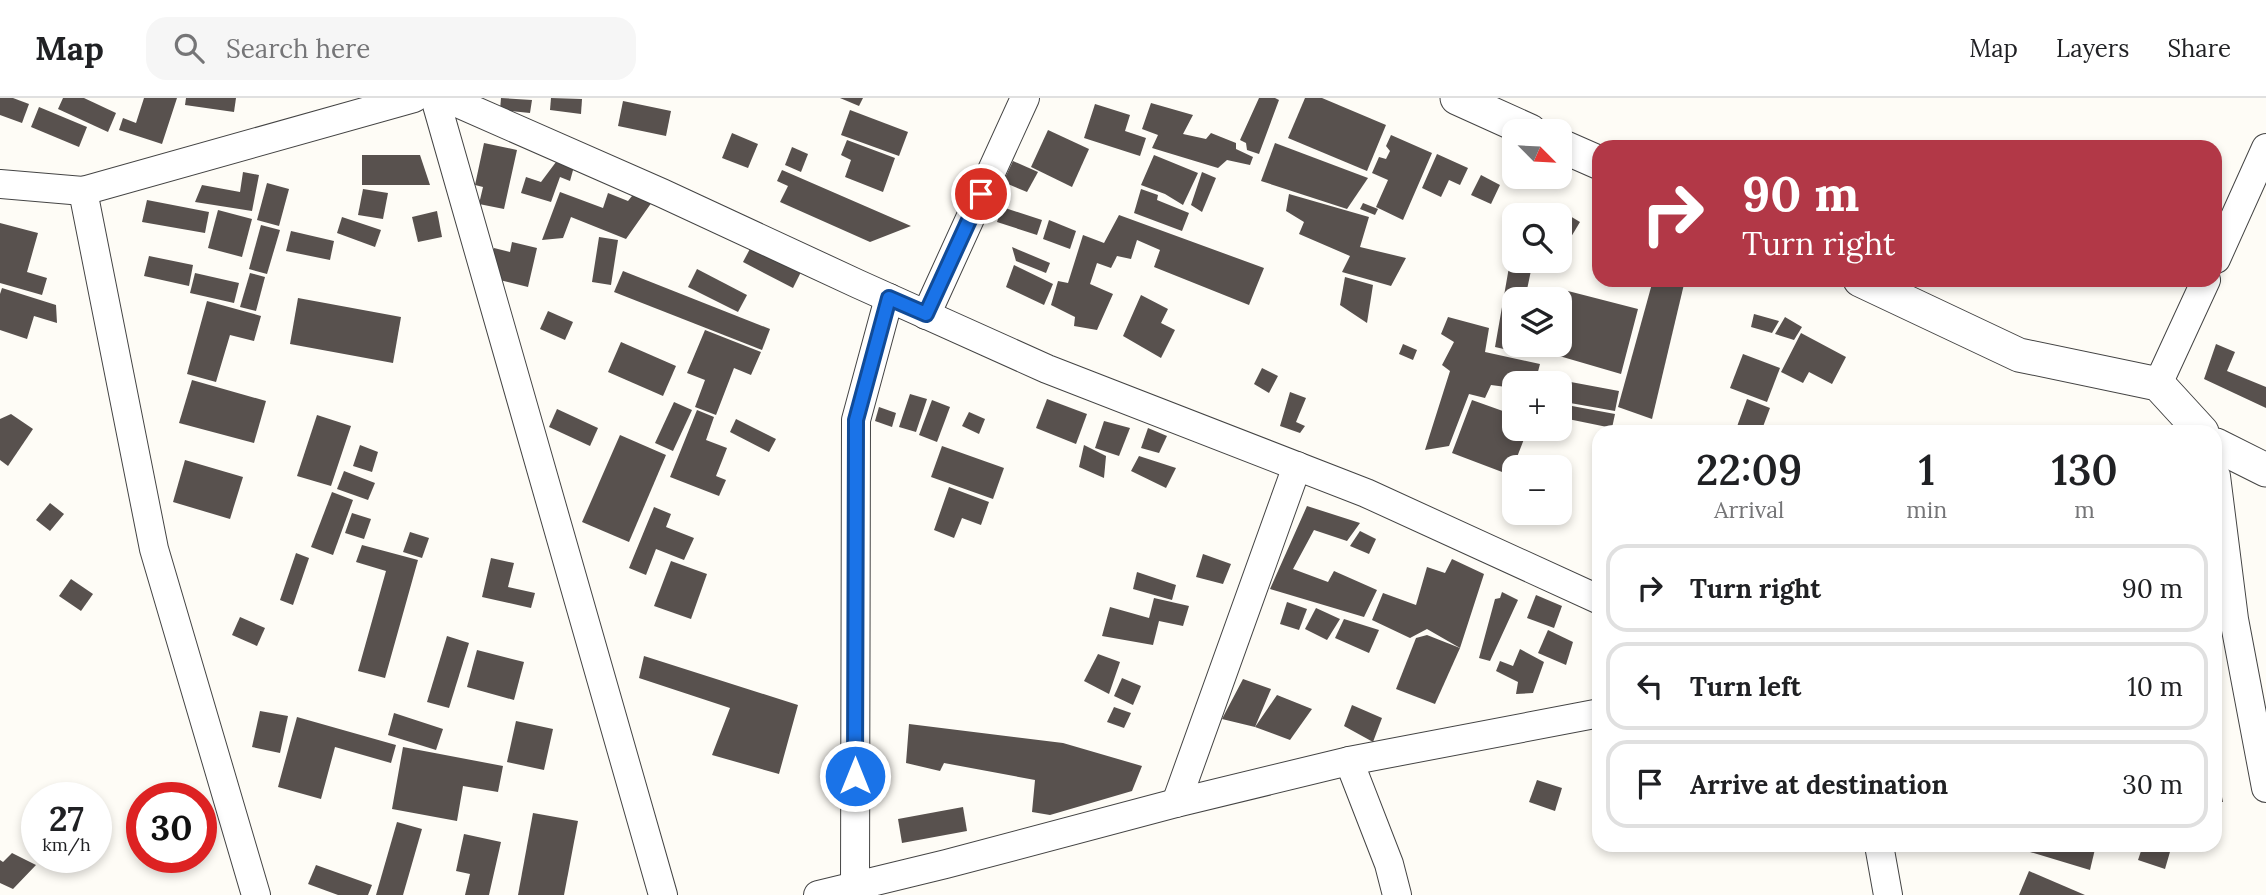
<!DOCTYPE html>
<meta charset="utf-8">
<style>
body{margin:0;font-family:Lora,serif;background:#f6f6f6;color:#202124;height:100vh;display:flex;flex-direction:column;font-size:26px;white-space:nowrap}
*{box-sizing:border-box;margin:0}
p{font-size:23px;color:#757577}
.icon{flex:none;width:38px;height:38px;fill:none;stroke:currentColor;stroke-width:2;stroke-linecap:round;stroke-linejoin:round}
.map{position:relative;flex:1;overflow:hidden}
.drawer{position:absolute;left:1592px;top:327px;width:630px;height:427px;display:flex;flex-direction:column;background:#fff;border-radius:21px;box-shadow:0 4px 10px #0003}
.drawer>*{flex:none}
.guide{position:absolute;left:1592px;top:42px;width:630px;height:147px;border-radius:21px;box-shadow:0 4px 10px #0003;background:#b23847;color:#fff;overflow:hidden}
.needle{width:46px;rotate:114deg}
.controls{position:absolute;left:1502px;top:21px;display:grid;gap:14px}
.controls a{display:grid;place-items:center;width:70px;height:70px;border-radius:14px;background:#fff;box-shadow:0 4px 10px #0003;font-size:35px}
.speed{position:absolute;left:21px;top:684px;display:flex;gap:14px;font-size:35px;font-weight:700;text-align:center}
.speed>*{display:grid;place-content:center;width:91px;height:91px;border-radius:50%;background:#fff;box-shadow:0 4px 10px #0003;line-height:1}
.speed small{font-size:18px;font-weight:400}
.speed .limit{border:10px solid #d22;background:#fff;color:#111}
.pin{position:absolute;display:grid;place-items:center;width:60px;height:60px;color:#fff;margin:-30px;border:4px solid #fff;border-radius:50%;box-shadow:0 2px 7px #0007}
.me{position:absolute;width:77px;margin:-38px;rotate:0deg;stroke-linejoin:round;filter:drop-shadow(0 0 5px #0008)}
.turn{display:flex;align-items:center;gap:24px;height:147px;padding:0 35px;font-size:32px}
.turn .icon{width:91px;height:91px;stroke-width:2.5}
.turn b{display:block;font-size:49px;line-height:60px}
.eta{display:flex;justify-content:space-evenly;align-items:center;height:119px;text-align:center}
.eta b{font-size:42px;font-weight:600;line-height:49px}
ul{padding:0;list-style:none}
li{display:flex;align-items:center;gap:21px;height:88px;margin:0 14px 10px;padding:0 21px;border:4px solid #e0e0e0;border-radius:21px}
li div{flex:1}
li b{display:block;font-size:26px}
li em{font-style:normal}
header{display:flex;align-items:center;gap:42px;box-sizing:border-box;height:98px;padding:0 35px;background:#fff;border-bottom:2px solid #e0e0e0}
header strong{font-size:33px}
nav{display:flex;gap:38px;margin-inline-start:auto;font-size:24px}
.search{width:490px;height:63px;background:#f6f6f6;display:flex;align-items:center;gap:18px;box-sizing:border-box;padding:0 24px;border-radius:21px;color:#757577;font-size:26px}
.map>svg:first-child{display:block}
.building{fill:#58514e}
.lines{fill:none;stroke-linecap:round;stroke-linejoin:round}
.minor-casing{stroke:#444;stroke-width:30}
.tertiary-casing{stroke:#444;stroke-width:35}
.minor{stroke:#fff;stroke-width:28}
.tertiary{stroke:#fff;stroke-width:33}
.route-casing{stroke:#114b97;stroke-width:18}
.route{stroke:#1a73e8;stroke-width:12}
</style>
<header>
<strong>Map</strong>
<div class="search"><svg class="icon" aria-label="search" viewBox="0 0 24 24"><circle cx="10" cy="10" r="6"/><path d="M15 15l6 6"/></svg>Search here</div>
<nav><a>Map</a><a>Layers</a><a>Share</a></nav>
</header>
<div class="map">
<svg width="2266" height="797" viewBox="0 0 2266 797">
<rect width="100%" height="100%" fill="#fefcf6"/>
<g class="building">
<path d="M 0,0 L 13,0 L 29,6 L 22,25 L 0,17 Z"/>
<path d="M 63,0 L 84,0 L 116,15 L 108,34 L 58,11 Z"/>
<path d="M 144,0 L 177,0 L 162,46 L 119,32 L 123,20 L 136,25 Z"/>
<path d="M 186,0 L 236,0 L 234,14 L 185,7 Z"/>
<path d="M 501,0 L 532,2 L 530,15 L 500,12 Z"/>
<path d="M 551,0 L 582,1 L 581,16 L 550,12 Z"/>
<path d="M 840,0 L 863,0 L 859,8 Z"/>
<path d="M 1259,0 L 1275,0 L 1279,2 L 1259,56 L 1247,52 L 1246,45 L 1240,42 Z"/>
<path d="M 1305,0 L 1322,0 L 1386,27 L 1367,73 L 1288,40 Z"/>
<path d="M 623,3 L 671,13 L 666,38 L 618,28 Z"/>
<path d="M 1151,5 L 1193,17 L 1183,36 L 1206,41 L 1211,35 L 1236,45 L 1236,51 L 1253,59 L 1250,67 L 1227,62 L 1218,70 L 1152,50 L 1158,37 L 1142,31 Z"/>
<path d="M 1095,6 L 1130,17 L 1125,33 L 1146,40 L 1140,58 L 1084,40 Z"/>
<path d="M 39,9 L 87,29 L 79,49 L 31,29 Z"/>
<path d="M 850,12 L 908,34 L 899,58 L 841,37 Z"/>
<path d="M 1048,32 L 1089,51 L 1072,89 L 1031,69 Z"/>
<path d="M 732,35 L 758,46 L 748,70 L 722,60 Z"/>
<path d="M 1391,37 L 1432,55 L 1403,122 L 1376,109 L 1388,82 L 1372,75 L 1379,59 L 1386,61 L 1390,53 L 1386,48 Z"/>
<path d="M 847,42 L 895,60 L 883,94 L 845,79 L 851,62 L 841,57 Z"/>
<path d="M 484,45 L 517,52 L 504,111 L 479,106 L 483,89 L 475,87 Z"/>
<path d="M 1275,45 L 1368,80 L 1347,111 L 1261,83 Z"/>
<path d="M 792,49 L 808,56 L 801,74 L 785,67 Z"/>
<path d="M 1437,56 L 1468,70 L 1460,87 L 1449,82 L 1441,99 L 1422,90 Z"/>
<path d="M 362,57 L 420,57 L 430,87 L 362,87 Z"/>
<path d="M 1154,57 L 1198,75 L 1183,107 L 1165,96 L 1141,87 Z"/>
<path d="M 559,60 L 575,65 L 570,83 L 560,79 L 551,104 L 521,95 L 526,79 L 541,84 Z"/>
<path d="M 1013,63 L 1038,74 L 1027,94 L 1003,84 Z"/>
<path d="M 782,72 L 911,128 L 870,144 L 780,104 L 788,88 L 777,83 Z"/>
<path d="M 243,74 L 259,77 L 252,113 L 195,104 L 202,87 L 240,94 Z"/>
<path d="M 1202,74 L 1216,80 L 1202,114 L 1191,107 Z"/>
<path d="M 1481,77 L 1500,87 L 1491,106 L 1471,97 Z"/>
<path d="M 267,85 L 289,91 L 279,128 L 257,122 Z"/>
<path d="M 363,91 L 388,95 L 383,121 L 358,117 Z"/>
<path d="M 1141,91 L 1158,97 L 1157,102 L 1189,115 L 1182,133 L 1134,115 Z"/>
<path d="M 636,93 L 652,104 L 626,141 L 571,119 L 563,140 L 542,142 L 560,94 L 603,110 L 608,95 L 628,103 Z"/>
<path d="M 1289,96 L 1369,119 L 1360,149 L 1406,160 L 1391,188 L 1342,174 L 1350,158 L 1299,136 L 1304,124 L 1286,113 Z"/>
<path d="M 147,102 L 209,114 L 205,135 L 142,124 Z"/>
<path d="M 1363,105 L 1378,111 L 1375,117 L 1360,111 Z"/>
<path d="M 1002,109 L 1042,122 L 1037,137 L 997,124 Z"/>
<path d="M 218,112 L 252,121 L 242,159 L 208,150 Z"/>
<path d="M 437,113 L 442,139 L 418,144 L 412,119 Z"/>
<path d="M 1565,115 L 1580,124 L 1571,139 L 1559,132 L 1559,125 Z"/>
<path d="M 1119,117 L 1264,170 L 1249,207 L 1154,169 L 1160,152 L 1137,142 L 1131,161 L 1117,158 L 1111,170 L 1097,165 L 1090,186 L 1113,196 L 1097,232 L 1074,228 L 1075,219 L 1051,207 L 1058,183 L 1068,185 L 1083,137 L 1104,145 Z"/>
<path d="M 342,119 L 381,132 L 375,149 L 337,135 Z"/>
<path d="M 1049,122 L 1076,133 L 1070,151 L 1043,141 Z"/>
<path d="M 0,125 L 38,135 L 27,174 L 47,180 L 42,197 L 0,185 Z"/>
<path d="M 261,127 L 280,132 L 267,176 L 249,171 Z"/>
<path d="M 291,133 L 334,143 L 330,162 L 286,153 Z"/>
<path d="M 599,139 L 618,142 L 611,187 L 592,184 Z"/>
<path d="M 512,144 L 537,150 L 528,189 L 487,179 L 494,150 L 510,154 Z"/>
<path d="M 752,147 L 802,172 L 793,190 L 743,164 Z"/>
<path d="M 1012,149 L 1050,165 L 1046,175 L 1016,163 Z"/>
<path d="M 1512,152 L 1514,163 L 1533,163 L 1525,201 L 1514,201 L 1514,247 L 1518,247 L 1517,254 L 1495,249 Z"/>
<path d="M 149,158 L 193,167 L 189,188 L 144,178 Z"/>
<path d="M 1014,167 L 1053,186 L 1044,207 L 1006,189 Z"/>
<path d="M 697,171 L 747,197 L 738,214 L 688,189 Z"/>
<path d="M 623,173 L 770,231 L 762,252 L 614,194 Z"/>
<path d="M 195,175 L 239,185 L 234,205 L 190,195 Z"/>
<path d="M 250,175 L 265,179 L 256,213 L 240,209 Z"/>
<path d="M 1345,179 L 1373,187 L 1367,225 L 1340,207 Z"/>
<path d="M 1653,182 L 1685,182 L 1652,321 L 1618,309 Z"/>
<path d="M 2,190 L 56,207 L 57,225 L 34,218 L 27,241 L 0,232 L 0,196 Z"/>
<path d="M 1568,193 L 1638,211 L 1621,276 L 1549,255 L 1552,247 L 1559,247 L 1559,221 Z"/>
<path d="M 1141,197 L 1168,211 L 1161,225 L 1175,232 L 1161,260 L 1123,238 Z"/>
<path d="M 298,200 L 401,219 L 393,265 L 290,246 Z"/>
<path d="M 207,203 L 261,218 L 254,243 L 230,237 L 216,284 L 187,276 Z"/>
<path d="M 548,213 L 573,224 L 565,242 L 540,231 Z"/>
<path d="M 1754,216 L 1779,223 L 1772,235 L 1751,229 Z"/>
<path d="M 1448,219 L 1489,230 L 1485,254 L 1540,266 L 1535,285 L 1514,285 L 1514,290 L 1491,287 L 1485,300 L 1469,296 L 1449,348 L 1425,352 L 1450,273 L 1442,267 L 1454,244 L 1441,236 Z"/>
<path d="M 1785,219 L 1802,229 L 1794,242 L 1775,236 Z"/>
<path d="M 705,232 L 761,254 L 751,277 L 734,270 L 716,317 L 695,309 L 705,282 L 687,275 Z"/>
<path d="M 1801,235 L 1846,259 L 1832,286 L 1809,274 L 1803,285 L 1781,274 Z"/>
<path d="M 621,244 L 676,268 L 663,298 L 608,274 Z"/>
<path d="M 1403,246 L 1417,252 L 1413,262 L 1399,256 Z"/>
<path d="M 2216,246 L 2235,254 L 2227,273 L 2266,289 L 2266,310 L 2204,281 Z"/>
<path d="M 1743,256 L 1780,270 L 1767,304 L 1730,290 Z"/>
<path d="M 1262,270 L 1278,278 L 1269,295 L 1254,286 Z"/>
<path d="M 1544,279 L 1619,293 L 1615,313 L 1559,303 L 1559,285 L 1543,285 Z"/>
<path d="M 192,282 L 266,303 L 254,345 L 179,325 Z"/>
<path d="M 1290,294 L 1306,300 L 1296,324 L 1305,328 L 1300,335 L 1280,328 Z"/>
<path d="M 910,296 L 927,301 L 916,334 L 899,329 Z"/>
<path d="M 1047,301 L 1087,316 L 1076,346 L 1036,330 Z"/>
<path d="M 1747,301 L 1770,310 L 1761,334 L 1735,334 Z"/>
<path d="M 932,302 L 950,309 L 937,344 L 919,337 Z"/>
<path d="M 1472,302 L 1514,317 L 1514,331 L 1528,331 L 1510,377 L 1452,355 Z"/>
<path d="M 674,304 L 692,312 L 673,353 L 655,345 Z"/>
<path d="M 1572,308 L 1615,316 L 1612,330 L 1568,321 Z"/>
<path d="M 879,309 L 896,315 L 892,329 L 875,323 Z"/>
<path d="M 557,311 L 598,330 L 590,348 L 549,329 Z"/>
<path d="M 697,312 L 714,319 L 706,342 L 727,350 L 716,378 L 726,382 L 719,398 L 670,379 Z"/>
<path d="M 969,314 L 985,321 L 979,336 L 962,328 Z"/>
<path d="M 11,316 L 33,331 L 8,368 L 0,362 L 0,321 Z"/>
<path d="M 317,317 L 351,328 L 331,388 L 297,378 Z"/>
<path d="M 736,321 L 776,341 L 769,354 L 730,334 Z"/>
<path d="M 1104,323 L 1130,330 L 1119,358 L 1095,350 Z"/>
<path d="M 1148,330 L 1167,338 L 1159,355 L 1141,350 Z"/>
<path d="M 620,337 L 666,357 L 629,444 L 582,424 Z"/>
<path d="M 360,347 L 378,354 L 372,374 L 353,368 Z"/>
<path d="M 1084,347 L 1106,358 L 1104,380 L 1079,369 Z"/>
<path d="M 942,348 L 1004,370 L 993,401 L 931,379 Z"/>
<path d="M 1139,358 L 1176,370 L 1166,390 L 1131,373 Z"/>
<path d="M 185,362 L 243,379 L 230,421 L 173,404 Z"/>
<path d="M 344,373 L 375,385 L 368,402 L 337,391 Z"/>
<path d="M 949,389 L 989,404 L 981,427 L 962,420 L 954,440 L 934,432 Z"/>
<path d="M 332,394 L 353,402 L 333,457 L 311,449 Z"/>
<path d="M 50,405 L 64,416 L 50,433 L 36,422 Z"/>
<path d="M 1307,408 L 1360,425 L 1347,443 L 1314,432 L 1293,471 L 1328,484 L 1334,473 L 1377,492 L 1364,519 L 1270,491 Z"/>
<path d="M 654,409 L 671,416 L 666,429 L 694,440 L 684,462 L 656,451 L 646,477 L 629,470 Z"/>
<path d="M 352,415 L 371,421 L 364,441 L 345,435 Z"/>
<path d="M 1360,433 L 1376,441 L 1369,456 L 1350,448 Z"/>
<path d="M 410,434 L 429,440 L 422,460 L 403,454 Z"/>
<path d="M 362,447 L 418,462 L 385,580 L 358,573 L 386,473 L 356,464 Z"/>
<path d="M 296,455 L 309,460 L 293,507 L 280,502 Z"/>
<path d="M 1203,456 L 1231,466 L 1223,486 L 1196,479 Z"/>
<path d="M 491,460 L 514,465 L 508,489 L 535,495 L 531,510 L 482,499 Z"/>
<path d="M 1452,461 L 1484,476 L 1460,550 L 1427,531 L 1410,540 L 1372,522 L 1383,495 L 1416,507 L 1427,469 L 1445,475 Z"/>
<path d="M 671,463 L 707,476 L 691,521 L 654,508 Z"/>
<path d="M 1137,474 L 1176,487 L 1172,502 L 1133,491 Z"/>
<path d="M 71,481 L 93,496 L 81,513 L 59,498 Z"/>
<path d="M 1502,494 L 1518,502 L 1490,563 L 1479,560 L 1495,501 L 1500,500 Z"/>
<path d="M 1536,497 L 1562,508 L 1554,530 L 1527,520 Z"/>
<path d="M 1154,500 L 1189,508 L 1183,528 L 1159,523 L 1153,547 L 1102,538 L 1110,509 L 1149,520 Z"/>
<path d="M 1287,504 L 1307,511 L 1299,532 L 1280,526 Z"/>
<path d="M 1316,510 L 1340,521 L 1327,542 L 1305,531 Z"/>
<path d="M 240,519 L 265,530 L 257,548 L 232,537 Z"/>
<path d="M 1344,521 L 1379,532 L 1369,555 L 1335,540 Z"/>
<path d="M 1548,532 L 1573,544 L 1566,567 L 1538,555 Z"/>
<path d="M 1427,537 L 1460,550 L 1435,606 L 1396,591 L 1416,540 Z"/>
<path d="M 447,538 L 469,545 L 449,610 L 427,604 Z"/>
<path d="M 1520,551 L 1544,564 L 1533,595 L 1516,596 L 1518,584 L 1496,573 L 1500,563 L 1513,568 Z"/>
<path d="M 477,552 L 524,564 L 514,602 L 467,589 Z"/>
<path d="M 1098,556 L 1120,564 L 1109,596 L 1084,583 Z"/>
<path d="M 644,558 L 798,607 L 779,676 L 712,657 L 730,610 L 639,580 Z"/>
<path d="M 1122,580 L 1141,588 L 1133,607 L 1114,598 Z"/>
<path d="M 1243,581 L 1271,591 L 1255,629 L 1277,597 L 1312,611 L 1290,642 L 1255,629 L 1222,621 Z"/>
<path d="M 1352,607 L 1382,620 L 1373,644 L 1344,628 Z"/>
<path d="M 1114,609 L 1131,615 L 1124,630 L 1107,624 Z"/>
<path d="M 260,613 L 288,618 L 280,655 L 252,649 Z"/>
<path d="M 394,615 L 443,631 L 436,652 L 388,637 Z"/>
<path d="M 297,619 L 396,647 L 391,665 L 335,649 L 321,701 L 278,689 Z"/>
<path d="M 516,623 L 553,631 L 544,672 L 507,664 Z"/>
<path d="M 909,626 L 1063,645 L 1142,668 L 1132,693 L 1050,717 L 1032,714 L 1035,682 L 944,665 L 940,673 L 906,665 Z"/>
<path d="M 403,649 L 503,668 L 498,694 L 463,688 L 457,723 L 392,711 Z"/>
<path d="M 2217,674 L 2223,704 L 2216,704 Z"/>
<path d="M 1537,682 L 1562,690 L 1555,713 L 1529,704 Z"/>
<path d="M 963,709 L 967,733 L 902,745 L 898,721 Z"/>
<path d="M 533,715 L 578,723 L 564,797 L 518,797 Z"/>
<path d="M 397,724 L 422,731 L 403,797 L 376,797 Z"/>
<path d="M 464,736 L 501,744 L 489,797 L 465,797 L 470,776 L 456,773 Z"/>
<path d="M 2007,747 L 2096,747 L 2090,772 Z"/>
<path d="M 2143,747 L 2172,747 L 2165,771 L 2138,762 Z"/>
<path d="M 12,755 L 36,767 L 13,791 L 0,785 L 0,762 L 3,764 Z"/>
<path d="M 316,767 L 372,787 L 368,797 L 338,797 L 308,786 Z"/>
<path d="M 2029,773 L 2085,797 L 2019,797 Z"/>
</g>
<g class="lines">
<defs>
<g id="minor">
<path d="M 435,0 L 663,797"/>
<path d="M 446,0 L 662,95 L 858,186 L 1047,271 L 1366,395 L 1600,502"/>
<path d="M 0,86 L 83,93 L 414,0"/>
<path d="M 83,93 L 154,451 L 256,797"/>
<path d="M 2216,161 L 2266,50"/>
<path d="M 926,217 L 1025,0"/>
<path d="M 2158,286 L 2206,182"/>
<path d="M 2216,378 L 2234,521 L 2266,690"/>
<path d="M 1349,663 L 1389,766 L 1397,797"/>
<path d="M 1176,705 L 1297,368"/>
<path d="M 1879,747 L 1888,797"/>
<path d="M 855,787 L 856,322 L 889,200"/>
<path d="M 818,797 L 946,766 L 1176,705 L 1349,663 L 1600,615"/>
</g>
<g id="tertiary">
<path d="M 1457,0 L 1530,33"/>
<path d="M 1559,47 L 1600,65"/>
<path d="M 1860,182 L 2019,257 L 2158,286 L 2202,334"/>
<path d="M 2216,347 L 2266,372"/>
</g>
</defs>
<use href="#minor" class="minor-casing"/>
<use href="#tertiary" class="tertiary-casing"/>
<use href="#minor" class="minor"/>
<use href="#tertiary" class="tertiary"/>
</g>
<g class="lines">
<defs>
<path id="route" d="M 855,678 L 856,322 L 889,200 L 926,216 L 981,96"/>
</defs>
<use href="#route" class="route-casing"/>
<use href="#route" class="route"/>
</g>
</svg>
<div class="controls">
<a><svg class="needle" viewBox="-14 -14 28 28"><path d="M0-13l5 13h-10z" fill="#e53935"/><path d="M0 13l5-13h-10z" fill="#757577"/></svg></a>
<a><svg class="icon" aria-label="search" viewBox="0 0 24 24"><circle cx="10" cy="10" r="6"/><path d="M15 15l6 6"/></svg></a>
<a><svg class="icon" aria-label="layers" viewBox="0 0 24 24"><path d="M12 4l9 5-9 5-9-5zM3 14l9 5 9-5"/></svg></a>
<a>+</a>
<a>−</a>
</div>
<div class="speed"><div>27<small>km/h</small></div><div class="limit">30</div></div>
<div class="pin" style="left:981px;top:96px;background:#d93025"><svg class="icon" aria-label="arrive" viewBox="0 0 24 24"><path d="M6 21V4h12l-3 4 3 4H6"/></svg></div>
<svg class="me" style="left:855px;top:678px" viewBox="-20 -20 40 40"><circle r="17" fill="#1a73e8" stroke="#fff" stroke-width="3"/><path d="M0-11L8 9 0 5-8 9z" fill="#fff"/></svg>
<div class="guide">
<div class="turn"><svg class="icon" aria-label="right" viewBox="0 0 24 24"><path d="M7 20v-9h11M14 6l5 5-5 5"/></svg><div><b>90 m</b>Turn right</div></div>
</div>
<section class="drawer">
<div class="eta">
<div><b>22:09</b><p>Arrival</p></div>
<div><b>1</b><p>min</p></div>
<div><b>130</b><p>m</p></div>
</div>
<ul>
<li><svg class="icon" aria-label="right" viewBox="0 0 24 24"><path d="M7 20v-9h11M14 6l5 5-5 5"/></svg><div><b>Turn right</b></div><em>90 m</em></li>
<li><svg class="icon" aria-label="left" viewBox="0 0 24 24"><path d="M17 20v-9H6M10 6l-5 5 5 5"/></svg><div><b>Turn left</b></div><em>10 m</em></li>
<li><svg class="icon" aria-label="arrive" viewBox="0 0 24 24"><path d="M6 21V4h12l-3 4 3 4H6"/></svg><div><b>Arrive at destination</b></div><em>30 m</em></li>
</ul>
</section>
</div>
